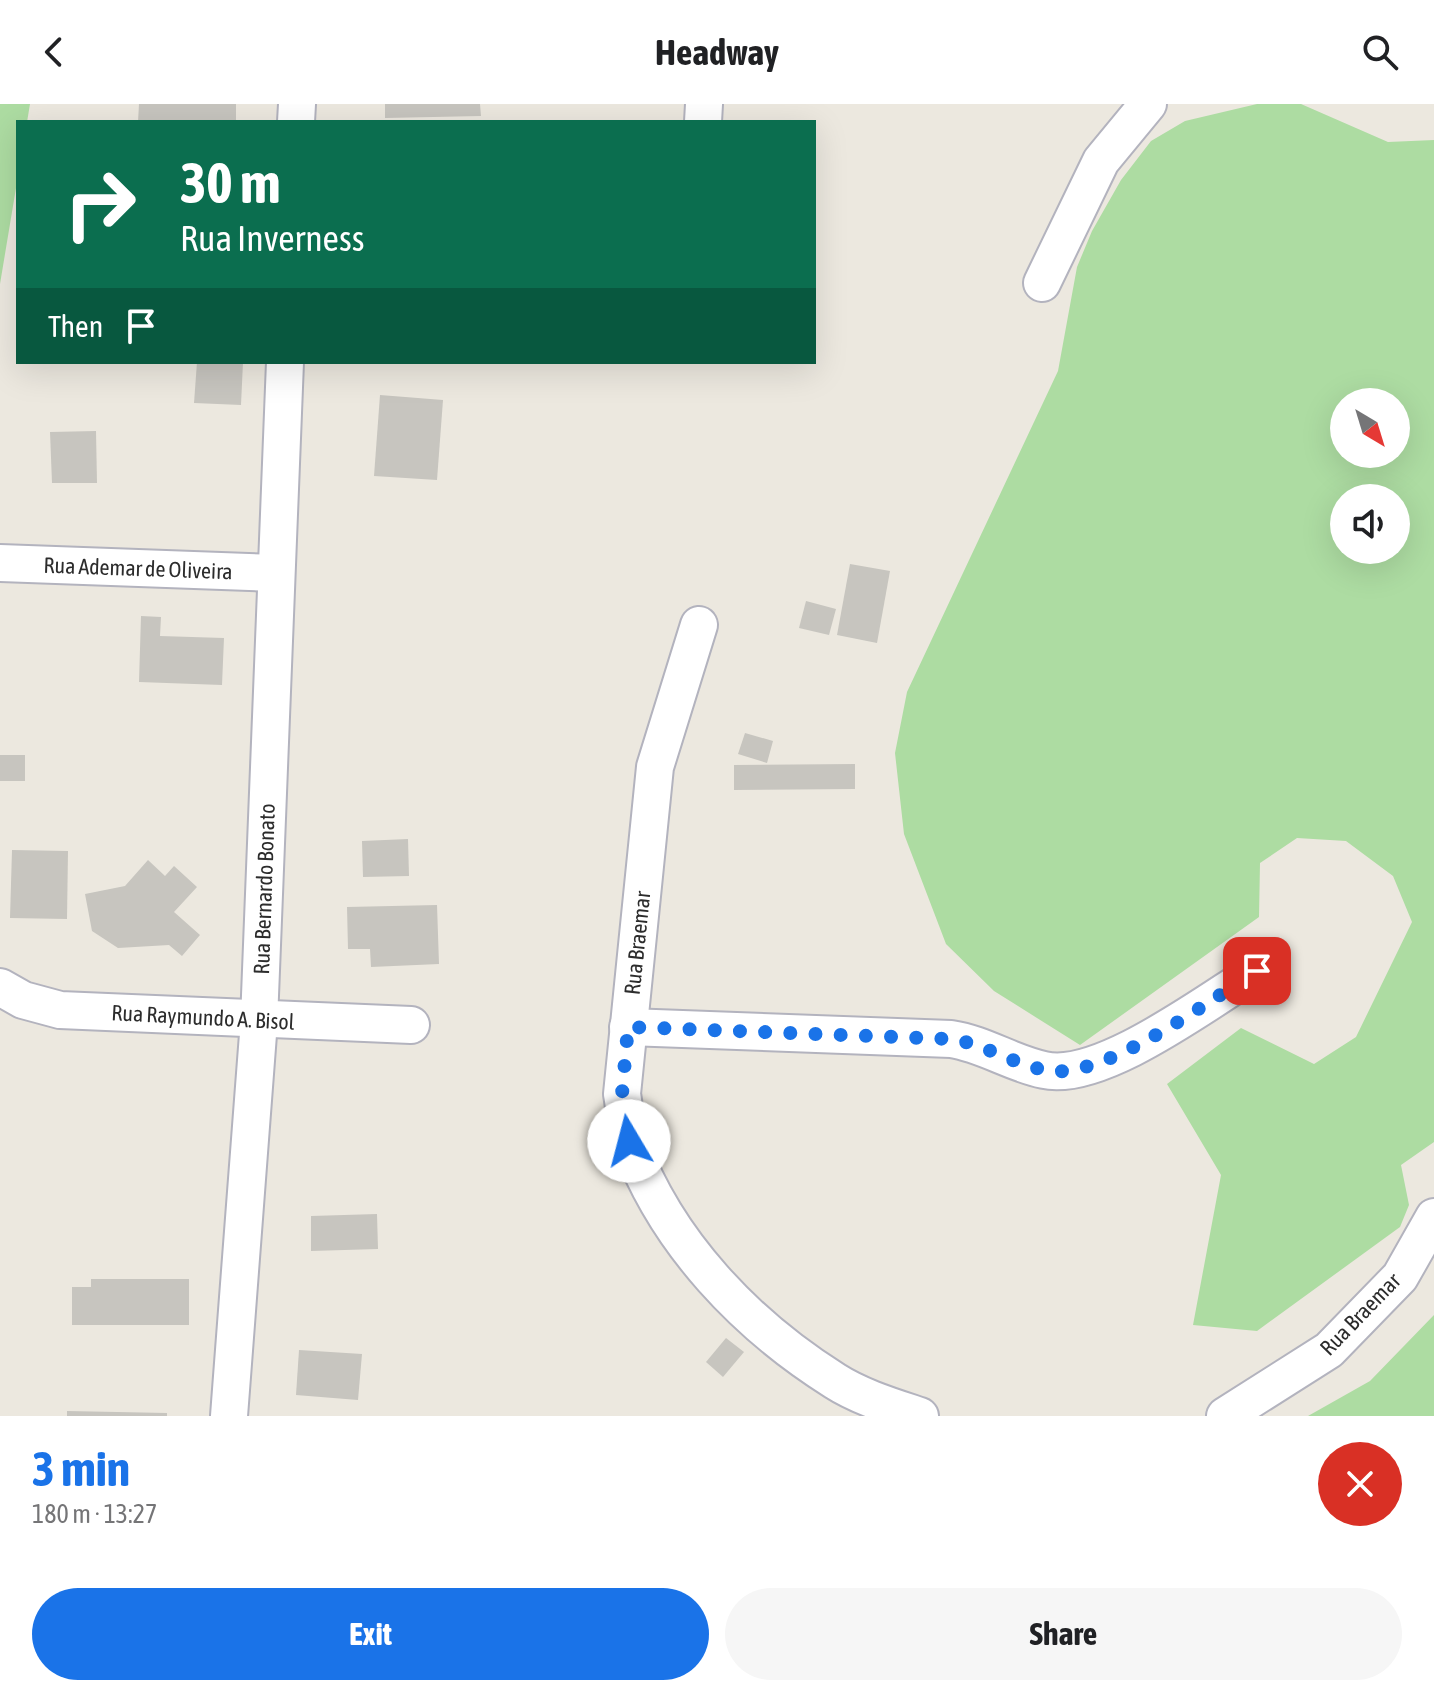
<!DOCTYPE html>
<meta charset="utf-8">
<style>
body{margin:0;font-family:"Asap Condensed",sans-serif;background:#f6f6f6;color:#202124;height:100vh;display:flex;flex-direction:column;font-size:30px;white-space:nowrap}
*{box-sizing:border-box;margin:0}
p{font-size:26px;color:#757577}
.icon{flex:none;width:44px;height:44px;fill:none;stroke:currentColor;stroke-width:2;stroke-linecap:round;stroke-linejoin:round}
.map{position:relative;height:1312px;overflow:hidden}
.details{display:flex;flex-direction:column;background:#fff;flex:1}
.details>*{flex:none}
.guide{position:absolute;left:16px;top:16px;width:800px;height:244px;border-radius:0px;box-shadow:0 8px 32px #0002;background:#0b6e4f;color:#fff;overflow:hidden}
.needle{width:52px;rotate:142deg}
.tools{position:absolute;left:1330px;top:284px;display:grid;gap:16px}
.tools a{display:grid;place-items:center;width:80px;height:80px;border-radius:50%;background:#fff;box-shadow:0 8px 32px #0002;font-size:40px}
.pin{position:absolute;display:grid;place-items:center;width:68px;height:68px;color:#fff;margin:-34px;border-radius:16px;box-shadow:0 4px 12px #0006}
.me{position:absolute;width:88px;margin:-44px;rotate:352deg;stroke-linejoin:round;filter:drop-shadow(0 0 6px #0008)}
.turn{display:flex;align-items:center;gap:28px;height:168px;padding:0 32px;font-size:36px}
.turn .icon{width:104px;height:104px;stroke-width:2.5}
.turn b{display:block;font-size:56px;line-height:68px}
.then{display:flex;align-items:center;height:76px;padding:0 32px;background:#0003;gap:16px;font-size:30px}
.round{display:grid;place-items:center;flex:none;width:84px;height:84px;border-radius:42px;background:#f6f6f6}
.head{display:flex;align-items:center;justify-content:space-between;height:136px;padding:0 32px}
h1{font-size:48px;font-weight:700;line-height:60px;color:#1a73e8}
.primary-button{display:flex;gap:16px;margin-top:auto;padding:16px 32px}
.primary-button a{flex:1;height:92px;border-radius:48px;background:#1a73e8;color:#fff;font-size:32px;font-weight:700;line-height:92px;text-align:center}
.primary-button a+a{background:#f6f6f6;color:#202124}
header{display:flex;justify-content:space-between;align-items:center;height:104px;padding:0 32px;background:#fff;font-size:36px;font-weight:700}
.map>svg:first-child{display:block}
.green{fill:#addca2;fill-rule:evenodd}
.building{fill:#c7c5bf}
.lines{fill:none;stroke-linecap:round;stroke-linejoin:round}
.minor-casing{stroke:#b3b3be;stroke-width:40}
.minor{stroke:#fff;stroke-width:36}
.route{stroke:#1a73e8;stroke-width:14;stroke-dasharray:0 25.2}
.labels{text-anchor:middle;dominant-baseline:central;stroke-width:6;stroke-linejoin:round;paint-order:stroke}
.street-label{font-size:22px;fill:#2c2c2c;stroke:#fff}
</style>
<header><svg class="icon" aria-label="back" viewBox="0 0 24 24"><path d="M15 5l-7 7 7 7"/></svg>Headway<svg class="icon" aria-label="search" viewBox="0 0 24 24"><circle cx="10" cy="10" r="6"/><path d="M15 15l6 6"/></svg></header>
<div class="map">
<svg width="1434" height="1312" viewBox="0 0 1434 1312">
<rect width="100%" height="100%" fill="#ece8df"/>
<g class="green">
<path d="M 0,0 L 30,0 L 27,18 L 18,18 L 18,72 L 0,180 Z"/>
<path d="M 1257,0 L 1301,0 L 1388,38 L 1434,36 L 1434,1038 L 1401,1061 L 1409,1101 L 1400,1123 L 1257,1227 L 1193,1221 L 1221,1071 L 1167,980 L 1241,924 L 1314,960 L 1356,933 L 1412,818 L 1393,772 L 1346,737 L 1297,734 L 1260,759 L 1259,813 L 1080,941 L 994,887 L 946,840 L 904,730 L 895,649 L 907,588 L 1058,267 L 1077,163 L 1092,127 L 1121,76 L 1151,37 L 1185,17 ZM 1396,298 L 1396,350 L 1344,350 L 1344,298 ZM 1396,394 L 1396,446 L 1344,446 L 1344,394 Z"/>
<path d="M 1434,1211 L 1434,1312 L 1308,1312 L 1370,1277 Z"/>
</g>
<g class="building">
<path d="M 139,0 L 236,0 L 236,18 L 138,18 Z"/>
<path d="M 385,0 L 480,0 L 481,12 L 385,14 Z"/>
<path d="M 197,258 L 243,258 L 241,301 L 194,299 Z"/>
<path d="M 380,291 L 443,296 L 437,376 L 374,372 Z"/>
<path d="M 96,327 L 97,379 L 52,379 L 50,328 Z"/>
<path d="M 850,460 L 890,467 L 877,539 L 837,531 Z"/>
<path d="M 806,497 L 836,505 L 829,531 L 799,524 Z"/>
<path d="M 141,512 L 161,513 L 160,532 L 224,534 L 222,581 L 139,578 Z"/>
<path d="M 745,629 L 773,637 L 767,659 L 738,650 Z"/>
<rect x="0" y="651" width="25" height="26"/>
<path d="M 855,660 L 855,685 L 734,686 L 734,661 Z"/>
<path d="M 408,735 L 409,772 L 363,773 L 362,737 Z"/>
<path d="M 12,746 L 68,747 L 67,815 L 10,814 Z"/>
<path d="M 148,756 L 165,772 L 174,762 L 197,783 L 174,808 L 200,831 L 182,852 L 169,841 L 118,844 L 92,827 L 85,790 L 125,782 Z"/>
<path d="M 437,801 L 439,860 L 371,863 L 370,845 L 348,845 L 347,803 Z"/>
<path d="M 377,1110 L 378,1145 L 311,1147 L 311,1112 Z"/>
<path d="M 91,1175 L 189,1175 L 189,1221 L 72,1221 L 72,1183 L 91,1183 Z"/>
<path d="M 726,1234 L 744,1248 L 723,1273 L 706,1258 Z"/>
<path d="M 299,1246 L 362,1250 L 358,1296 L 296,1291 Z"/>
<path d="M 67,1307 L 167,1309 L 167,1312 L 67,1312 Z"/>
</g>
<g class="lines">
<defs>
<g id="minor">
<path d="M 296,18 L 297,0"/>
<path d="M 703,18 L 704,0"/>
<path d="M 1042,179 L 1101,57 L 1148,0"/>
<path d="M 0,459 L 275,469"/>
<path d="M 699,521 L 655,663 L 622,990 C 625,1006 625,1024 630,1039 C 667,1139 746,1221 835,1277 C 860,1293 893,1303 920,1312"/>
<path d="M 0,883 L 23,896 L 60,906 L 411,921"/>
<path d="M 628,923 L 951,935 C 984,940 1011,959 1044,966 C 1100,979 1208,897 1257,867"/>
<path d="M 229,1312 L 259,917 L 285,258"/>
<path d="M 1225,1312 L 1329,1246 L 1400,1173 L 1434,1113"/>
</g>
</defs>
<use href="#minor" class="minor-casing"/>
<use href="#minor" class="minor"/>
</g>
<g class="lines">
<path class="route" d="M 629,1037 L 622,990 L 628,923 L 951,935 C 984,940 1011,959 1044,966 C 1100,979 1208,897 1257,867"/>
</g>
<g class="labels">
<g class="street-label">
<text transform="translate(138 464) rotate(2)">Rua Ademar de Oliveira</text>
<text transform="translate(264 785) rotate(-88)">Rua Bernardo Bonato</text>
<text transform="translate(637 839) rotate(-84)">Rua Braemar</text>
<text transform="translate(203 913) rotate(3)">Rua Raymundo A. Bisol</text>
<text transform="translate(1360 1210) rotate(-46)">Rua Braemar</text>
</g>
</g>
</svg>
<div class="tools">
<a><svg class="needle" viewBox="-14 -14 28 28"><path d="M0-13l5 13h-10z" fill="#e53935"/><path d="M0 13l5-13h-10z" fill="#757577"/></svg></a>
<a><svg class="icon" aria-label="sound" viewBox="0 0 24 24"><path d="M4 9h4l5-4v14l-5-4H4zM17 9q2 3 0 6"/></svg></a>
</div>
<div class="pin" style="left:1257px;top:867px;background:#d93025"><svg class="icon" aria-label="arrive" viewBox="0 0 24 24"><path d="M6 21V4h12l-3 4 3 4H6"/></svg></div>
<svg class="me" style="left:629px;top:1037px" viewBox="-20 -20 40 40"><circle r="19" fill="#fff"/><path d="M0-13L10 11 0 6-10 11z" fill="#1a73e8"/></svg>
<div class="guide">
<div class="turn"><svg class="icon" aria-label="right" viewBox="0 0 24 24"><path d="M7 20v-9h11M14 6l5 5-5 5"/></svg><div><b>30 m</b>Rua Inverness</div></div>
<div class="then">Then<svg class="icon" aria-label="arrive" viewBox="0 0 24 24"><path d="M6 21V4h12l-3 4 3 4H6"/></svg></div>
</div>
</div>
<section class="details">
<div class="head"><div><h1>3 min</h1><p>180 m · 13:27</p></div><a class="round" style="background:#d93025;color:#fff"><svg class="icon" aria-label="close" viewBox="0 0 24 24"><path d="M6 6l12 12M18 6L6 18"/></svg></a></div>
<div class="primary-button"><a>Exit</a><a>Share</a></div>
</section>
